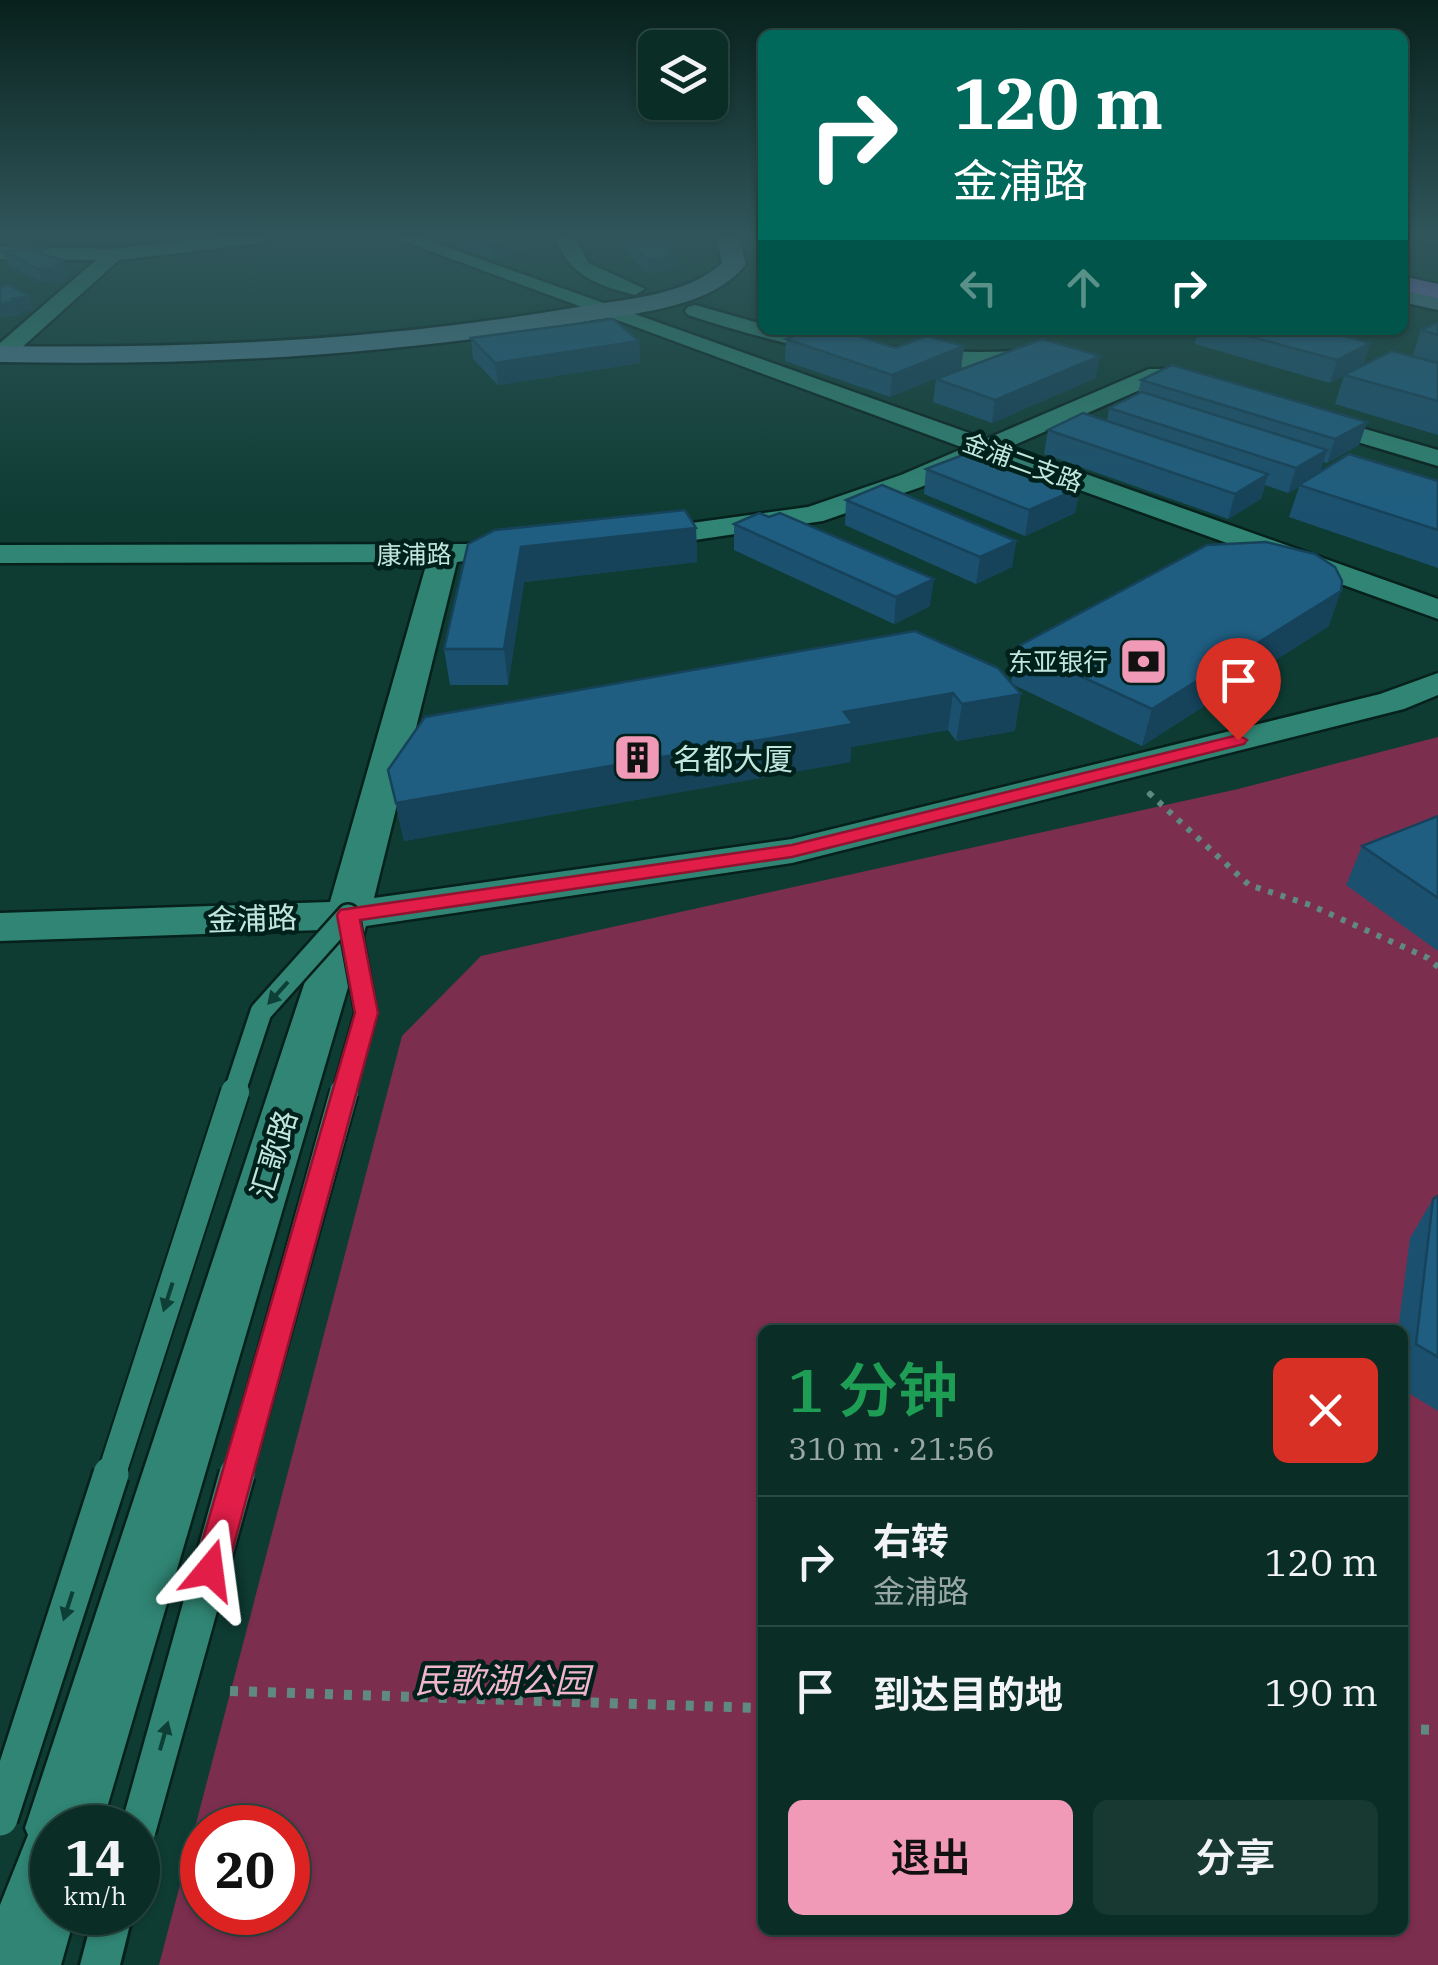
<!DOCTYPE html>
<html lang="zh">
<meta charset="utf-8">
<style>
body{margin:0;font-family:"IBM Plex Serif","Noto Sans SC",serif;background:#183932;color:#f1f3f6;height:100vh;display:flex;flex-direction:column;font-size:38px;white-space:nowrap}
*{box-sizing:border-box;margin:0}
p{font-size:32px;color:#99a8a7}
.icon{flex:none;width:55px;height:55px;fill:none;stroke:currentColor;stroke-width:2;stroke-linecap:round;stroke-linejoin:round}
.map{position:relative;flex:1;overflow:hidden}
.sheet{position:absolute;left:758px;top:1325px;width:650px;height:610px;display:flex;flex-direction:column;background:#0a2d26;border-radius:15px;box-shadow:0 2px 8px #0004,0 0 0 2px #2a4943}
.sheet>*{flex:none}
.banner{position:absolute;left:758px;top:30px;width:650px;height:305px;border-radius:15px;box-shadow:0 2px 8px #0004,0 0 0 2px #2a4943;background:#00695c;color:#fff;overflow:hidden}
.tools{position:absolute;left:638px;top:30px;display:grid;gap:20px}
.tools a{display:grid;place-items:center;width:90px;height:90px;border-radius:15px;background:#0a2d26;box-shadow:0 2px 8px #0004,0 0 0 2px #2a4943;font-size:50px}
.speed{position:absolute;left:30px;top:1805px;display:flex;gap:20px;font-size:50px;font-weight:700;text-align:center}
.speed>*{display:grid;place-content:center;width:130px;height:130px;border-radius:50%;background:#0a2d26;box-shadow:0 2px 8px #0004,0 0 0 2px #2a4943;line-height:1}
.speed small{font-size:25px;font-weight:400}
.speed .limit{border:15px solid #d22;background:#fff;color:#111}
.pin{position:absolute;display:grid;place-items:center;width:85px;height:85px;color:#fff;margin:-102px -42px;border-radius:50% 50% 50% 0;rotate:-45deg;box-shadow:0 0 10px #0007}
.pin .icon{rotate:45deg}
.me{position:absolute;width:110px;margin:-55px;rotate:16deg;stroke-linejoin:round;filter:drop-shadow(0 0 8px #0008)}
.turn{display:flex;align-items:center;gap:35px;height:210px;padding:0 30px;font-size:45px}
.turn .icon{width:130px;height:130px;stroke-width:2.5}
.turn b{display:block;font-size:70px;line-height:85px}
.lanes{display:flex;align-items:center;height:95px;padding:0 30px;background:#0003;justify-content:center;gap:50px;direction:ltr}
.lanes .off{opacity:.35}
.round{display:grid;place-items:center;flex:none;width:105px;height:105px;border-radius:15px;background:#183932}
.summary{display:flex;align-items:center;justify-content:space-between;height:170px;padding:0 30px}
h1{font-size:60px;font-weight:600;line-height:75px;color:#1e9e55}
.cta{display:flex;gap:20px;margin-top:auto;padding:20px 30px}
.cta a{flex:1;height:115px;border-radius:15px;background:#f09ab7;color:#111;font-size:40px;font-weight:600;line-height:115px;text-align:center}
.cta a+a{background:#183932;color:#f1f3f6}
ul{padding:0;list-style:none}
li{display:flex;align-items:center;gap:30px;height:130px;padding:0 30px;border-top:2px solid #2a4943}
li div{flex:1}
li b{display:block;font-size:38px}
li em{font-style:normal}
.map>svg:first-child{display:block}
.green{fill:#7c2e4e;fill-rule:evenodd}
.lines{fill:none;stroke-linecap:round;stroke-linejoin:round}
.lane-casing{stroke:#06201b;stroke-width:6}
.street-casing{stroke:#06201b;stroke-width:5}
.secondary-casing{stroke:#06201b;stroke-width:5}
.highway-casing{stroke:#06201b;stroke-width:5}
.path-far2{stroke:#608a81;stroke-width:5;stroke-dasharray:4 6;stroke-linecap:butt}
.path-far1{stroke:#608a81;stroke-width:6;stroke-dasharray:5 8;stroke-linecap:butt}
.path{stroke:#608a81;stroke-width:10;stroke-dasharray:8 11;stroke-linecap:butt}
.lane{fill:#308574;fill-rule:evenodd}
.street{fill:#308574;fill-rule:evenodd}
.secondary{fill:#508194;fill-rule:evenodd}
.highway{fill:#9c79e0;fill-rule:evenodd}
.lane-bridge-far2-casing{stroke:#06201b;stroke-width:26;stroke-linecap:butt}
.lane-bridge-far1-casing{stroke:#06201b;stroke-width:32;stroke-linecap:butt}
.lane-bridge-casing{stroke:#06201b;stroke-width:40;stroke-linecap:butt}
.lane-bridge-far2{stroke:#308574;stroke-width:21}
.lane-bridge-far1{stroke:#308574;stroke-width:28}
.lane-bridge{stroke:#308574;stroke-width:35}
.wall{fill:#1b516f}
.shaded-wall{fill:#16425a}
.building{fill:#1f5e81;stroke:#16425a;stroke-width:2.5}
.oneway{fill:#0e3f36}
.route{fill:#e11d48;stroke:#92132f;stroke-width:2.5}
.labels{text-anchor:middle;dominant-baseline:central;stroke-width:9;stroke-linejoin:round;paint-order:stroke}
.far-street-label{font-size:25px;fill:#c1e7dd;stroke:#00211b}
.far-poi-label{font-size:25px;fill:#c1e7dd;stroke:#00211b;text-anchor:end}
.poi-label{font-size:30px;fill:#c1e7dd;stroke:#00211b;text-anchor:start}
.street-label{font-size:30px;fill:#c1e7dd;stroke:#00211b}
.near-park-label{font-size:35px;font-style:italic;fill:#f1b6c9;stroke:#00211b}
</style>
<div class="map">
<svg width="1438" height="1965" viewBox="0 0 1438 1965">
<rect width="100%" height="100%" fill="#0e3c33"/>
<path class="green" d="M 1438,737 L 1438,1965 L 159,1965 L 402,1036 L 481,956 L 1238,789 ZM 762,1330 L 1402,1330 L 1402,1930 L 762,1930 ZM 202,1828 L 288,1828 L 288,1912 L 202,1912 Z"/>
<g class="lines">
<defs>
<path id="lane" d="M 94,1912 L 133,1912 L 120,1965 L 80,1965 Z"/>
<g id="street">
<path d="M 216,238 L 272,238 L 263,243 L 119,260 L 8,360 L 0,362 L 0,343 L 96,260 L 0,259 L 0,247 L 113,249 Z"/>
<path d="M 395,238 L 421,238 L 986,439 L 1149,369 L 1165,369 L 1169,374 L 1165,379 L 1010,447 L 1438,599 L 1438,619 L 988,457 L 921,487 L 823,521 L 634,549 L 624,546 L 619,540 L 624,534 L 634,531 L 808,507 L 901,475 L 964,448 Z"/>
<path d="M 556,238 L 574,238 L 589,263 L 645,289 L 635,295 C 600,286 568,276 556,238 Z"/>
<path d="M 695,305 L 762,324 L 762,330 C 799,330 834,340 871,345 C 931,353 990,354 1050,349 L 1061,356 C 1051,366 1032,364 1017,366 C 907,375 792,349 688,315 L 685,311 L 688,307 Z"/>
<path d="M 1306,412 L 1438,450 L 1438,466 L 1297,424 L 1294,419 L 1297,414 Z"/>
<path d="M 471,544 L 481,547 L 486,553 L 481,559 L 457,562 L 374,898 L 792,839 L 1380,694 L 1438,673 L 1438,695 L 1404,709 L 792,863 L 366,926 L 101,1828 L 52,1828 L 52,1912 L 76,1912 L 61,1965 L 0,1965 L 0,1905 L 28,1835 L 25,1828 L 322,930 L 0,941 L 0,913 L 330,902 L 427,562 L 0,563 L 0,545 Z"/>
</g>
<g id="secondary">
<path d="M 717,238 L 739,238 L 746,264 C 711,310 629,313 577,323 C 386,356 194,366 0,362 L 0,346 C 194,349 386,340 578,307 C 625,299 686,296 722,263 Z"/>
<path d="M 1402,287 L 1438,294 L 1438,310 L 1402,302 Z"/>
</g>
<path id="highway" d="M 1402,276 L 1438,284 L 1438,298 L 1402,290 Z"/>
</defs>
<use href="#lane" class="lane-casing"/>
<use href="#street" class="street-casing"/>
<use href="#secondary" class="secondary-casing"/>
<use href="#highway" class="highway-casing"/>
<path class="path-far2" d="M 1148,792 L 1152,796"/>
<path class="path-far1" d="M 1149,793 L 1249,885 L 1310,905 L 1428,958 L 1438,967"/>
<g class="path">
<path d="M 230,1691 L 762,1708"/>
<path d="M 1402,1729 L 1438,1730"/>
</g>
<use href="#lane" class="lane"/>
<use href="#street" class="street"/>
<use href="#secondary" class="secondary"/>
<use href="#highway" class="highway"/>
<defs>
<path id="lane-bridge-far2" d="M 234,1094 L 261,1012 L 348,915 L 366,1013 L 343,1094"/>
<g id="lane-bridge-far1">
<path d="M 111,1476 L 235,1092"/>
<path d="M 237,1476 L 344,1092"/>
</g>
<g id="lane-bridge">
<path d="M 0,1818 L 111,1474"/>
<path d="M 138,1830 L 237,1474"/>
</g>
</defs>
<use href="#lane-bridge-far2" class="lane-bridge-far2-casing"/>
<use href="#lane-bridge-far1" class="lane-bridge-far1-casing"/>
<use href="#lane-bridge" class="lane-bridge-casing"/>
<use href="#lane-bridge-far2" class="lane-bridge-far2"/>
<use href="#lane-bridge-far1" class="lane-bridge-far1"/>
<use href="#lane-bridge" class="lane-bridge"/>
</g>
<g class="wall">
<path d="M 454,238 L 534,238 L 534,244 L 527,246 L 527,251 L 492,259 L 455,246 Z"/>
<path d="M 617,238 L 673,238 L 673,249 L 670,250 L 678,255 L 678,268 L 649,273 L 630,258 L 630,254 Z"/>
<path d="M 1402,238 L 1438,238 L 1438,245 Z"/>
<path d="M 4,251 L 50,256 L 68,274 L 63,276 L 65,281 L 42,282 L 8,265 Z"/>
<path d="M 1438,322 L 1438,435 L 1335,404 L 1344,375 L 1330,383 L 1195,344 L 1198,330 L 1372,330 L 1354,338 L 1370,343 L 1363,365 L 1412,357 L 1421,330 Z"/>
<path d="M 902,330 L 988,330 L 988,334 Z"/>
<path d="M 471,338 L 639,341 L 640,363 L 498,385 L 473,359 Z"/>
<path d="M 786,339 L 896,348 L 964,346 L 961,368 L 890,397 L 785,361 Z"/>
<path d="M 1096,378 L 992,423 L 933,402 L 936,379 Z"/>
<path d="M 1141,380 L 1367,422 L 1359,445 L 1327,463 L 1323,462 L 1320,472 L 1438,481 L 1438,568 L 1289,517 L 1299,487 L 1288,493 L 1265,485 L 1261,499 L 1228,519 L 1044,454 L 1048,430 L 1107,421 L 1109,408 L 1138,394 Z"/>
<path d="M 926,469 L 1080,488 L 1075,513 L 1025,536 L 924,494 Z"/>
<path d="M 846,500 L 1016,541 L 1012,567 L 976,584 L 845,525 Z"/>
<path d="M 734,524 L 930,606 L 894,624 L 734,550 Z"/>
<path d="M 696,528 L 697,562 L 524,582 L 508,685 L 450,685 L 444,649 L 468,544 Z"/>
<path d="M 1329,626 L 1142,746 L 1012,684 L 1015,731 L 956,741 L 948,730 L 851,747 L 850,762 L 404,841 L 388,770 L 1011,683 L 1017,647 Z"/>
<path d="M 1438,816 L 1438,951 L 1346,885 L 1362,846 Z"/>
<path d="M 1438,1196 L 1438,1411 L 1402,1389 L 1402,1330 L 1398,1330 L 1410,1238 L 1433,1199 Z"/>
</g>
<g class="shaded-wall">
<path d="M 517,238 L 534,238 L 534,244 L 527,246 L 527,251 L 492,259 L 491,246 Z"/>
<path d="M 629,238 L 673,238 L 673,249 L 639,253 L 629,245 L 629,254 Z"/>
<path d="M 678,255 L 678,268 L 649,273 L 649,260 Z"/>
<path d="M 63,260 L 68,274 L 63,276 L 65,281 L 42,282 L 38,269 Z"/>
<path d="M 29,296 L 33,310 L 19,313 L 20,316 L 0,317 L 0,303 Z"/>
<path d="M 1121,330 L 1145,330 L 1120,335 Z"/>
<path d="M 1342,330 L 1372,330 L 1337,346 Z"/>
<path d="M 639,341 L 640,363 L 498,385 L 495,363 Z"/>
<path d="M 1370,343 L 1363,365 L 1330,383 L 1337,360 Z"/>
<path d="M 964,346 L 961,368 L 890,397 L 892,375 Z"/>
<path d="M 1100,356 L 1096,378 L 992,423 L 995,400 Z"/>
<path d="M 1367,422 L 1359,445 L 1327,463 L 1335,439 Z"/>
<path d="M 1327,450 L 1320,474 L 1299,485 L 1299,487 L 1288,493 L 1296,468 Z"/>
<path d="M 1268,474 L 1261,499 L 1228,519 L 1235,494 Z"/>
<path d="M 1080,488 L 1075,513 L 1025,536 L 1029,510 Z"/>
<path d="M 696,528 L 697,562 L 524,582 L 508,685 L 504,649 L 521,547 Z"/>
<path d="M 1016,541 L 1012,567 L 976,584 L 980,557 Z"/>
<path d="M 934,579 L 930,606 L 894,624 L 896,597 Z"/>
<path d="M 1341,591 L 1329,626 L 1142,746 L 1152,709 Z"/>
<path d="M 953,693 L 948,730 L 851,747 L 850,762 L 404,841 L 396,803 L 844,712 Z"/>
<path d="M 1021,694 L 1015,731 L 956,741 L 962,704 Z"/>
</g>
<g class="building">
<path d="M 466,238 L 526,238 L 491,246 Z"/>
<path d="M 658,241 L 678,255 L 649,260 L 629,245 Z"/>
<path d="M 48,248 L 39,253 L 63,260 L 55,264 L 61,267 L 38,269 L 4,251 Z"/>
<path d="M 8,285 L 29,296 L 12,299 L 15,302 L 0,303 L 0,286 Z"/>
<path d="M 613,319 L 639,341 L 495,363 L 471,338 Z"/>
<path d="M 1438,322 L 1438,335 L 1421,330 Z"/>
<path d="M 810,330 L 838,330 L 896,348 L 926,336 L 964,346 L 892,375 L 786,339 Z"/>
<path d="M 1226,330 L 1321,330 L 1370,343 L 1337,360 Z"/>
<path d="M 1042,339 L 1100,356 L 995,400 L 936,379 Z"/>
<path d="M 1392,351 L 1438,363 L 1438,401 L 1344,375 Z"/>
<path d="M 1172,365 L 1367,422 L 1335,439 L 1141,380 Z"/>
<path d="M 1142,392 L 1327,450 L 1296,468 L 1109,408 Z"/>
<path d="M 1083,413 L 1268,474 L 1235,494 L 1048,430 Z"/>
<path d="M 978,449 L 1080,488 L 1029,510 L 926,469 Z"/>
<path d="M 1349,454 L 1438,481 L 1438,530 L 1299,485 Z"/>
<path d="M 882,485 L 1016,541 L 980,557 L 846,500 Z"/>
<path d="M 685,510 L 696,528 L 521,547 L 504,649 L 444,649 L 468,544 L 495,530 Z"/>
<path d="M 759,513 L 769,517 L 780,513 L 934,579 L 896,597 L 734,524 Z"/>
<path d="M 1266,542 L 1315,554 L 1335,567 L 1342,581 L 1341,591 L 1152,709 L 1017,647 L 1207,545 Z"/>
<path d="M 915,631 L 998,668 L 1021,694 L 962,704 L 953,693 L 844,712 L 853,724 L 396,803 L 388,770 L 425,717 Z"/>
<path d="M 1438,816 L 1438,898 L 1362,846 Z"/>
<path d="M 1438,1196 L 1438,1357 L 1416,1344 L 1433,1199 Z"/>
</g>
<defs><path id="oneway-solid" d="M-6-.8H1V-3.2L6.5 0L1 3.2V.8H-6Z" transform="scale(2.5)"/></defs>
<g class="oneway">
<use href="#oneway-solid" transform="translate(278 993) rotate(132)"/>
<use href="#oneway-solid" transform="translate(168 1297) rotate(108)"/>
<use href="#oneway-solid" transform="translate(68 1606) rotate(108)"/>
<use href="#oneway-solid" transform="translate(164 1736) rotate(-74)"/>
</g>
<linearGradient id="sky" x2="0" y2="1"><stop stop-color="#08211c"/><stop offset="0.46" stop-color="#30565b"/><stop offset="1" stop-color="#30565b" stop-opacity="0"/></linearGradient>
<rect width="1438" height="513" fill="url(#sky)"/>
<path class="route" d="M 1238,735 L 1247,740 L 1244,744 L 792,857 L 360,920 L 378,1013 L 227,1570 L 222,1582 L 210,1586 L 198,1582 L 194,1570 L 355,1013 L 337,915 L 340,910 L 792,845 Z"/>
<defs>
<symbol id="bank-square" viewBox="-11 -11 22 22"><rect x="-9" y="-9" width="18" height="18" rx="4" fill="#f09ab7" stroke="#00211b"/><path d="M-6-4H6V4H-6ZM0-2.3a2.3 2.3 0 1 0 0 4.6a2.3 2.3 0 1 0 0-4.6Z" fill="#111"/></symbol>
<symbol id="building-square" viewBox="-11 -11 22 22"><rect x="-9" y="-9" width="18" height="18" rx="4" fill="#f09ab7" stroke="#00211b"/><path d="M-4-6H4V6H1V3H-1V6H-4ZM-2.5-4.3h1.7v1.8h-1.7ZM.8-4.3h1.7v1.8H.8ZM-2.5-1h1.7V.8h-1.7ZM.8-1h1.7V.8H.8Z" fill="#111"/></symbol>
</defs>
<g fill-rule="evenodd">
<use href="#bank-square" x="1116" y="634" width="55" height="55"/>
<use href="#building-square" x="610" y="730" width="55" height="55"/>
</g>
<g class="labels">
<g class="far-street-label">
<text transform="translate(1023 462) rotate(20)">金浦二支路</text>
<text transform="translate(414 554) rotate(-1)">康浦路</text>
</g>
<g class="far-poi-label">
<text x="1108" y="661">东亚银行</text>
</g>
<g class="poi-label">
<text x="673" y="758">名都大厦</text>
</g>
<g class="street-label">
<text transform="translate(252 918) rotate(-2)">金浦路</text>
<text transform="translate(273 1154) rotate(-73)">汇歌路</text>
</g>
<g class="near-park-label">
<text x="502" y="1680">民歌湖公园</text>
</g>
</g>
</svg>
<div class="tools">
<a><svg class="icon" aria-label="layers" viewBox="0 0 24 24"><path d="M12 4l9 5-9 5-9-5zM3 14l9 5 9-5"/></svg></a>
</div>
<div class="speed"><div>14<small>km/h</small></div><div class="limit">20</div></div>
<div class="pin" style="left:1238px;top:740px;background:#d93025"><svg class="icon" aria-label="arrive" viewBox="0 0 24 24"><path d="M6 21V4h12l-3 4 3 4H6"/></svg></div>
<svg class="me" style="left:210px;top:1570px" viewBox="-20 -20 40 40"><path d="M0-17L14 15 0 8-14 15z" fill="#e11d48" stroke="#fff" stroke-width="4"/></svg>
<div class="banner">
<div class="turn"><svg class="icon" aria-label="right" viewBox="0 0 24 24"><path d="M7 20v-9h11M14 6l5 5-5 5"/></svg><div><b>120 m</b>金浦路</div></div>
<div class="lanes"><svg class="icon off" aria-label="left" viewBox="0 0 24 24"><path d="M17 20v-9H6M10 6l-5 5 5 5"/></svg><svg class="icon off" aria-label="ahead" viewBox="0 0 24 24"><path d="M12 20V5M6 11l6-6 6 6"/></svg><svg class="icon" aria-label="right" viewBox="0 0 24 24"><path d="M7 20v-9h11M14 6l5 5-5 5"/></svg></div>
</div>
<section class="sheet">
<div class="summary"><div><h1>1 分钟</h1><p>310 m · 21:56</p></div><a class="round" style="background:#d93025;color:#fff"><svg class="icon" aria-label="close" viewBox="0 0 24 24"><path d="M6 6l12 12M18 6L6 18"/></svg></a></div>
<ul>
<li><svg class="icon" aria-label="right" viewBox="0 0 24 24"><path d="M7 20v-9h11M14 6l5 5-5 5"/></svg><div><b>右转</b><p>金浦路</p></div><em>120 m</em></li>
<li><svg class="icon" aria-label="arrive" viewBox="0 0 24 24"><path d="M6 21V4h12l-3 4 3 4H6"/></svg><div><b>到达目的地</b></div><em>190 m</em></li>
</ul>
<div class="cta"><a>退出</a><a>分享</a></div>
</section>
</div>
